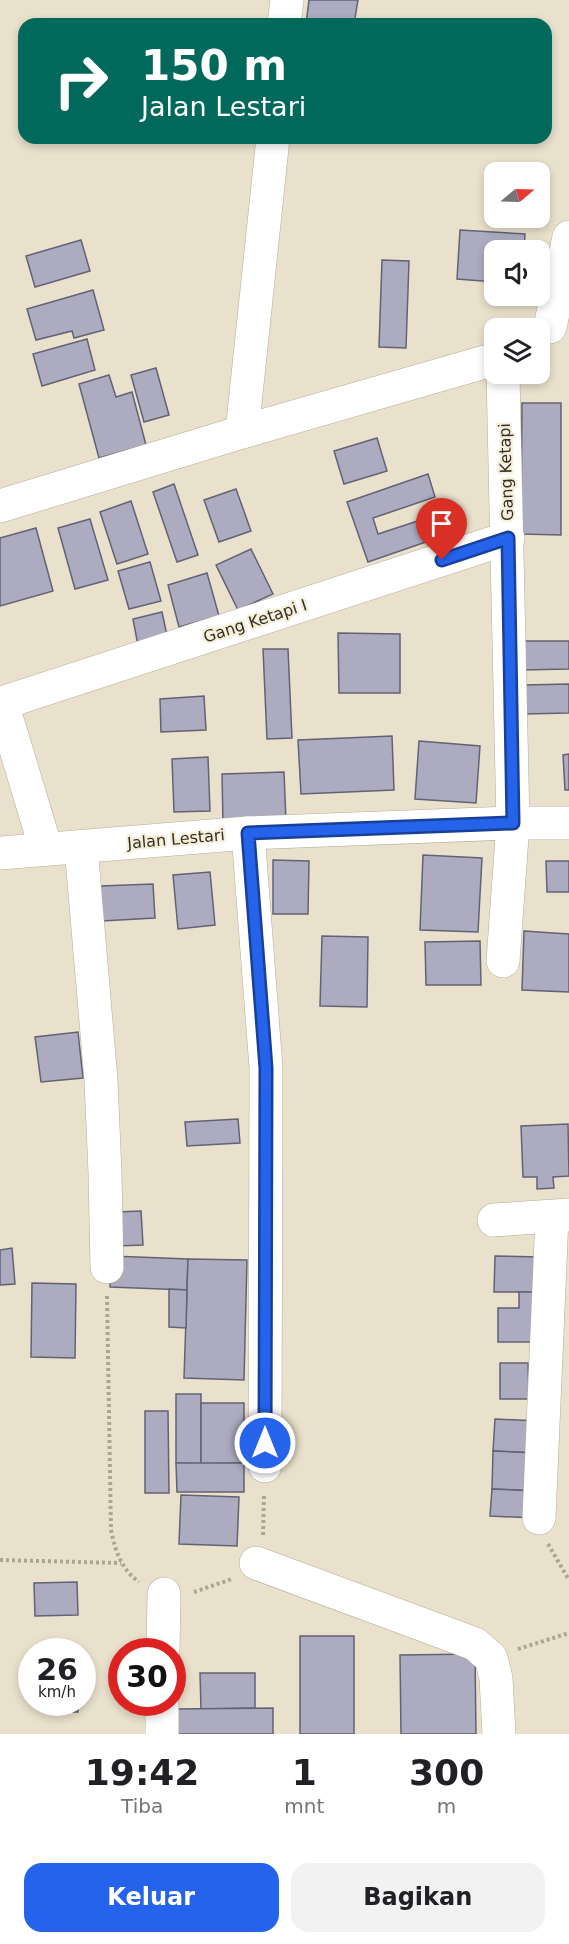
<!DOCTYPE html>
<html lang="id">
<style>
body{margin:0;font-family:"DejaVu Sans",sans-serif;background:#f2f2f2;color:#202124;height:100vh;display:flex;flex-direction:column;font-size:22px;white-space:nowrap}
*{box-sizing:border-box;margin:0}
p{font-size:20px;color:#757577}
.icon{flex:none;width:33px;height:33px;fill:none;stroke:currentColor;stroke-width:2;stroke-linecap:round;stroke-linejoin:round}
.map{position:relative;height:1734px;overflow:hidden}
.details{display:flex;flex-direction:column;background:#fff;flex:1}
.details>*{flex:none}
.top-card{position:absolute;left:18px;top:18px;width:534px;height:126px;border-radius:18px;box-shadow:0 3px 9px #0003;background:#00695c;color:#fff;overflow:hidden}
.needle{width:39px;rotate:71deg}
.buttons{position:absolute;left:484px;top:162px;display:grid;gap:12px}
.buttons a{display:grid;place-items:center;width:66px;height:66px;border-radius:12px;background:#fff;box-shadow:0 3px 9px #0003;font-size:30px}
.speed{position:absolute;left:18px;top:1638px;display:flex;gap:12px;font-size:30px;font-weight:700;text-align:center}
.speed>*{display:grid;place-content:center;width:78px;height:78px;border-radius:50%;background:#fff;box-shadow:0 3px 9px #0003;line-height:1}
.speed small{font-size:15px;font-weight:400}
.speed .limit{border:9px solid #d22;background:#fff;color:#111}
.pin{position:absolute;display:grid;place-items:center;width:51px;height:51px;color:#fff;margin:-62px -26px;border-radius:50% 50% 50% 0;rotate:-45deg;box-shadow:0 0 6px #0007}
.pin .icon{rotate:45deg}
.me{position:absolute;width:66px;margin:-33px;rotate:0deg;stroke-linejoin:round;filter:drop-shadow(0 0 4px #0008)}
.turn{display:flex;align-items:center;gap:21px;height:126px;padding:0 24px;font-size:27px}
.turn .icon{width:78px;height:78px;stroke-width:2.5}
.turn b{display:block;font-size:42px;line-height:51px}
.eta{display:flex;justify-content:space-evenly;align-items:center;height:102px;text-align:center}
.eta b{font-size:36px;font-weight:800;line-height:42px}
.button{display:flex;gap:12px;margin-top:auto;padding:12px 24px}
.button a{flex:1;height:69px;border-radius:18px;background:#2563eb;color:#fff;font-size:24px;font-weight:800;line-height:69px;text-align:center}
.button a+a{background:#f2f2f2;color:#202124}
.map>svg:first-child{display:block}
.building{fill:#acabc0;stroke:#636275;stroke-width:1.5}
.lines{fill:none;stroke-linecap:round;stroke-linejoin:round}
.minor-casing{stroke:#b5ac98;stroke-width:34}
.path{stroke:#aca594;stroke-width:4;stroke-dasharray:3 3;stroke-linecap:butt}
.minor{stroke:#fff;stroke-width:33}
.route-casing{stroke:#184099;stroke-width:15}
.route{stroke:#2563eb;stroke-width:10}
.labels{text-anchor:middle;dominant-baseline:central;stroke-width:4.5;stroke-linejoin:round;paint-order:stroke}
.street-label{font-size:16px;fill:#333027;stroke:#f7efd9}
</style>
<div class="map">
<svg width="569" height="1734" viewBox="0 0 569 1734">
<rect width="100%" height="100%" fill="#eae1cc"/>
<g class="building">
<path d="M 309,0 L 358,0 L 354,24 L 306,24 Z"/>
<path d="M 460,230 L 525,234 L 524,250 L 495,250 L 495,282 L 457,279 Z"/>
<path d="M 81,240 L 90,271 L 35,287 L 26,256 Z"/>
<path d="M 382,260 L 409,261 L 406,348 L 379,347 Z"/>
<path d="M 93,290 L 104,330 L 74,338 L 72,331 L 36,340 L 27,309 Z"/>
<path d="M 87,339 L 95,370 L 42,386 L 33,354 Z"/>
<path d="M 156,368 L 169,415 L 144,422 L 131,375 Z"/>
<path d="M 109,375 L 116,397 L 132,392 L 146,445 L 99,458 L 79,384 Z"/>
<path d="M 522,403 L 561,403 L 561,535 L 521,534 Z"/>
<path d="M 377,438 L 387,471 L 344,484 L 334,451 Z"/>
<path d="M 428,474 L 435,497 L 373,518 L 378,534 L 439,514 L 446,535 L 368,562 L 347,502 Z"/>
<path d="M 174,484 L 198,555 L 177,562 L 153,492 Z"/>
<path d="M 236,489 L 251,531 L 219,542 L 204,500 Z"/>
<path d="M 131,501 L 148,554 L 117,564 L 100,512 Z"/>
<path d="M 90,519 L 108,580 L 75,589 L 58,528 Z"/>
<path d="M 36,528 L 53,591 L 0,606 L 0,538 Z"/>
<path d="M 251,549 L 273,594 L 238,610 L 216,565 Z"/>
<path d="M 150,562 L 161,601 L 129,609 L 118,571 Z"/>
<path d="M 207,573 L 219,616 L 179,627 L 168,585 Z"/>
<path d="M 162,612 L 169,645 L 139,651 L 133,619 Z"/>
<path d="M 338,633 L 400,634 L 400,693 L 339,693 Z"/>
<path d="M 522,641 L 569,641 L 569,669 L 522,670 Z"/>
<path d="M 263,649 L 288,649 L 292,738 L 267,739 Z"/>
<path d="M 569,684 L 569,713 L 524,714 L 524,685 Z"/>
<path d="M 204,696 L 206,730 L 161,732 L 160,699 Z"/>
<path d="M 392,736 L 394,790 L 301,794 L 298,740 Z"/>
<path d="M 419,741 L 480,746 L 476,803 L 415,799 Z"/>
<path d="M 569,754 L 569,790 L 565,790 L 563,755 Z"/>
<path d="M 208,757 L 210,811 L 174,812 L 172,759 Z"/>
<path d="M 284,772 L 286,822 L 223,824 L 222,774 Z"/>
<path d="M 423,855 L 482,858 L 478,932 L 420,930 Z"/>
<path d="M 273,860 L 309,861 L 308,914 L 273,914 Z"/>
<path d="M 546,861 L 569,861 L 569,892 L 547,892 Z"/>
<path d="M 210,872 L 215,925 L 178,929 L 173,875 Z"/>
<path d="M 153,884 L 155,918 L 102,921 L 100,886 Z"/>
<path d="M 524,931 L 569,934 L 569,992 L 522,990 Z"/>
<path d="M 322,936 L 368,937 L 367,1007 L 320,1006 Z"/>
<path d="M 480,941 L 481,985 L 426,985 L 425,942 Z"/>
<path d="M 78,1032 L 83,1078 L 41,1082 L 35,1037 Z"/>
<path d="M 238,1119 L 240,1143 L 187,1146 L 185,1122 Z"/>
<path d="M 568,1124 L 569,1176 L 553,1177 L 554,1188 L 537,1189 L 537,1177 L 523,1177 L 521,1126 Z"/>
<path d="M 141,1211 L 143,1245 L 118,1246 L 116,1212 Z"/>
<path d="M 12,1248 L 15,1284 L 0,1285 L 0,1250 Z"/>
<path d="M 111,1256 L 188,1259 L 187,1290 L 110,1287 Z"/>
<path d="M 495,1256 L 539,1257 L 538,1292 L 494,1292 Z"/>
<path d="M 188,1259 L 247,1260 L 244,1380 L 184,1378 Z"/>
<path d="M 32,1283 L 76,1284 L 75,1358 L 31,1357 Z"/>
<path d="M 169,1289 L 187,1290 L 186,1328 L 169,1327 Z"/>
<path d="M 519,1292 L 538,1292 L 538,1342 L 498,1342 L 498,1308 L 519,1308 Z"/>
<path d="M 500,1363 L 528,1363 L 529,1399 L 500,1399 Z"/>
<path d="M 176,1394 L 201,1394 L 201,1464 L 176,1463 Z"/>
<path d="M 201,1403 L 244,1403 L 244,1463 L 201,1464 Z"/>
<path d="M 145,1411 L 168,1411 L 169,1493 L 145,1493 Z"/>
<path d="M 495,1419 L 539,1421 L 538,1453 L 493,1451 Z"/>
<path d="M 493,1451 L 538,1453 L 536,1491 L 492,1489 Z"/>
<path d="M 176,1463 L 244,1463 L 244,1492 L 177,1492 Z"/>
<path d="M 492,1489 L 536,1491 L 535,1518 L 490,1516 Z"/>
<path d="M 181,1495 L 239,1497 L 237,1546 L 179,1544 Z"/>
<path d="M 77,1582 L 78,1615 L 35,1616 L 34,1583 Z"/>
<rect x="300" y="1636" width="54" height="98"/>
<path d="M 475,1654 L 476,1734 L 401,1734 L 400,1655 Z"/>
<path d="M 200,1673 L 255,1673 L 255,1708 L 201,1709 Z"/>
<rect x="42" y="1702" width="36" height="10"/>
<path d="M 273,1708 L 273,1734 L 172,1734 L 171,1709 Z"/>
</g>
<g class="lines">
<defs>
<g id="minor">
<path d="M 284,24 L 287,0"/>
<path d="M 550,327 L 569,237"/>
<path d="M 242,432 L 273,138"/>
<path d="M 0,506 L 242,432 L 495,359"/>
<path d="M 248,833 L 266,1068 L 265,1466"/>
<path d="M 81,847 L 101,1080 L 105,1173 L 107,1267"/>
<path d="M 46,849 L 2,703 L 508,538"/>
<path d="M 0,853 L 248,833 L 513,823 L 569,823"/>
<path d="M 503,961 L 513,823 L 503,374"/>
<path d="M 494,1220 L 569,1215"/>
<path d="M 539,1518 L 552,1217"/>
<path d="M 256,1563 L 475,1644 L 491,1658 L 496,1678 L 499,1734"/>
<path d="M 163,1652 L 164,1594"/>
<path d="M 162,1734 L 162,1702"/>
</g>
</defs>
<use href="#minor" class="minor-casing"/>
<g class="path">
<path d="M 107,1296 L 111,1530 C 115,1550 121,1569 139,1582"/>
<path d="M 263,1535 L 264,1494"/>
<path d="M 548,1544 L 569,1580"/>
<path d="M 0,1560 L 121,1563"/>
<path d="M 194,1592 L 232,1579"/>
<path d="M 518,1649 L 569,1633"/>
</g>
<use href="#minor" class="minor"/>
</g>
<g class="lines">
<defs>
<path id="route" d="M 265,1443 L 266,1068 L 248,833 L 513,823 L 508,538 L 442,560"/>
</defs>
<use href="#route" class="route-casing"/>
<use href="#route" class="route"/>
</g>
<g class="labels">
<g class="street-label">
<text transform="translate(506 472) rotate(-92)">Gang Ketapi</text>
<text transform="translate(255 621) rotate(-18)">Gang Ketapi I</text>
<text transform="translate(176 839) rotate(-5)">Jalan Lestari</text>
</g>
</g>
</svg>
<div class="buttons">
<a><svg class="needle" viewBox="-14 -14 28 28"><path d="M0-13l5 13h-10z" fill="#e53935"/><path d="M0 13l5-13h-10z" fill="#757577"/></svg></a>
<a><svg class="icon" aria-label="sound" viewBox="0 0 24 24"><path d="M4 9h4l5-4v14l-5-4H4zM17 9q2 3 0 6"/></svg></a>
<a><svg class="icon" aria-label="layers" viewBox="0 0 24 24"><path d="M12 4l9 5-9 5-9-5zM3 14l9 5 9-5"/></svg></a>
</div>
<div class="speed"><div>26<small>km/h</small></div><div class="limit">30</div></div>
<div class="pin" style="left:442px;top:560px;background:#d93025"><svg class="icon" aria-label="arrive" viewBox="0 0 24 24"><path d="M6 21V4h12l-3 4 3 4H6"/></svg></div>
<svg class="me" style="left:265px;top:1443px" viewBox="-20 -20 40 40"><circle r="17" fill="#2563eb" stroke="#fff" stroke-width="3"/><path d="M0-11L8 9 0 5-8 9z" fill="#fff"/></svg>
<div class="top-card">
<div class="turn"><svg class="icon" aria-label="right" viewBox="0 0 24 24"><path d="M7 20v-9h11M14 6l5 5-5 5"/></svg><div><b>150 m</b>Jalan Lestari</div></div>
</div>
</div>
<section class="details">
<div class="eta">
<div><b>19:42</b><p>Tiba</p></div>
<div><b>1</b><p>mnt</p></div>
<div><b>300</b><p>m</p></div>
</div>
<div class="button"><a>Keluar</a><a>Bagikan</a></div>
</section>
